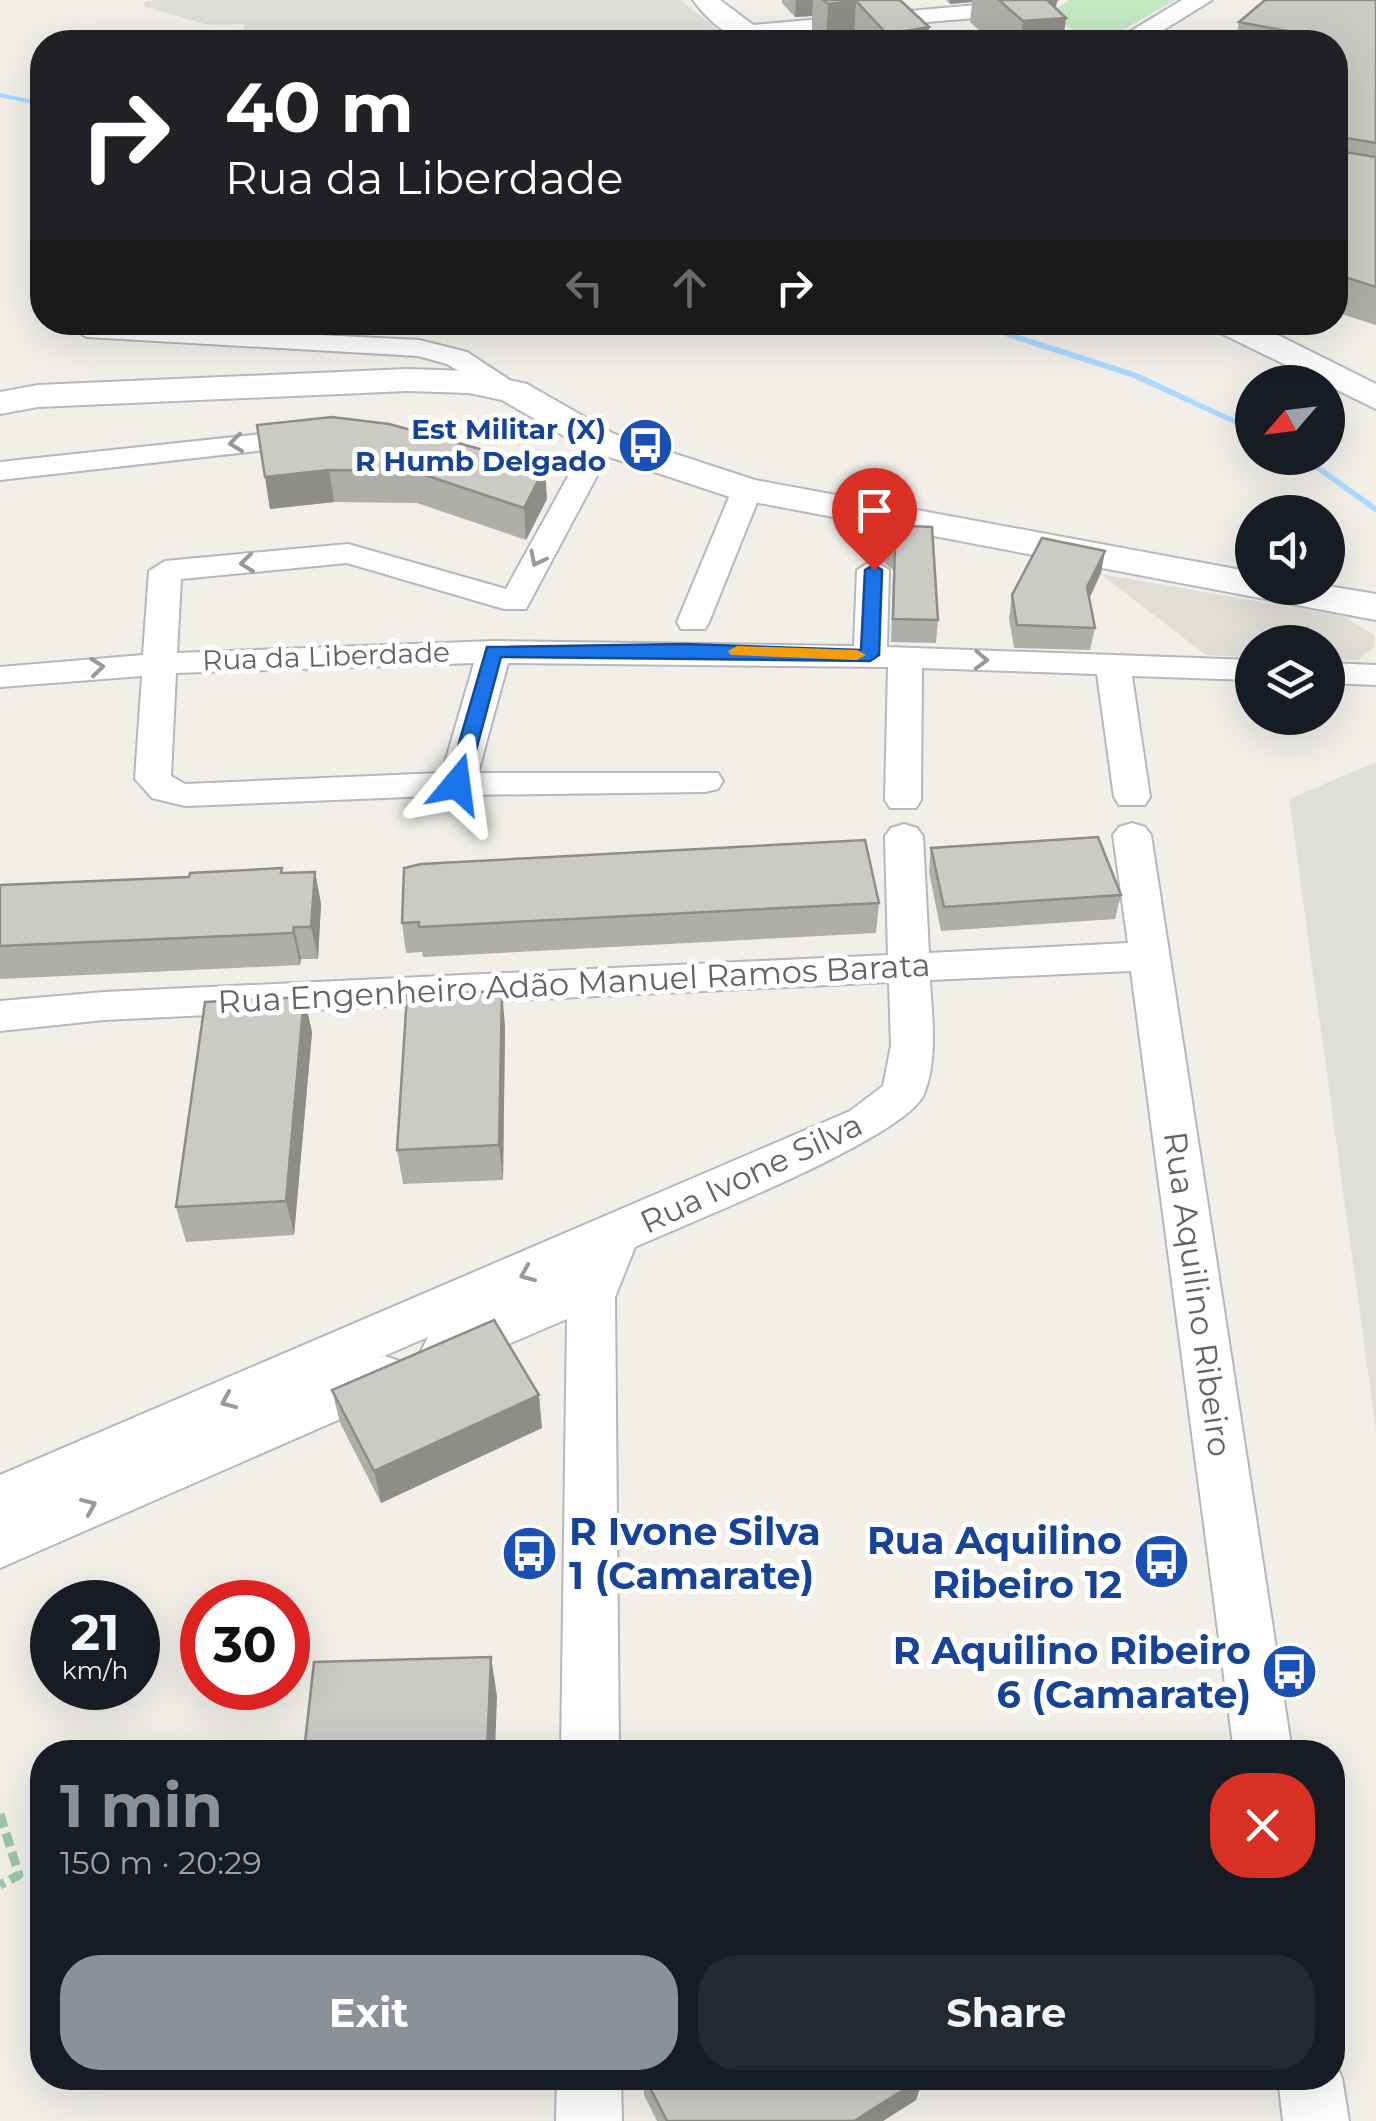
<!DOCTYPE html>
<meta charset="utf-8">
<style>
body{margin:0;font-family:Montserrat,sans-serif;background:#242831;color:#f1f3f6;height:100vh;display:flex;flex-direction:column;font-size:38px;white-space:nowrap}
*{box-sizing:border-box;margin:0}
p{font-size:32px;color:#9ea1a6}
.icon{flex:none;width:55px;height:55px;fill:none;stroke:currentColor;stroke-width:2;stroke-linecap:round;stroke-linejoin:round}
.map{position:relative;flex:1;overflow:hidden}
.drawer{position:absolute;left:30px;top:1740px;width:1315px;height:350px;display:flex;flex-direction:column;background:#171b24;border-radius:40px;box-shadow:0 10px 40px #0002}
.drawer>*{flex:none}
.guide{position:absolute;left:30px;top:30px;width:1318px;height:305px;border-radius:40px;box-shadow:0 10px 40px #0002;background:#202124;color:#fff;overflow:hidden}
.needle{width:65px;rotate:242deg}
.tools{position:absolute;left:1235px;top:365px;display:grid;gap:20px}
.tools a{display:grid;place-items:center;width:110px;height:110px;border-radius:50%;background:#171b24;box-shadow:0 10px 40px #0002;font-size:50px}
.speed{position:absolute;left:30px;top:1580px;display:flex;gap:20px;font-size:50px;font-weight:700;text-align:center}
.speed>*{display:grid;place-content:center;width:130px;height:130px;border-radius:50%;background:#171b24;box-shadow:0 10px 40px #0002;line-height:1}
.speed small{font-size:25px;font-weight:400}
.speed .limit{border:15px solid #d22;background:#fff;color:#111}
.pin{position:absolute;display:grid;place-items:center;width:85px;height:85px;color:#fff;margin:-102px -42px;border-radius:50% 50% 50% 0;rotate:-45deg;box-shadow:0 0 10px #0007}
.pin .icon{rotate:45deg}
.me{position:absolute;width:110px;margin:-55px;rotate:16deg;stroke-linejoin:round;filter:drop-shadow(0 0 8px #0008)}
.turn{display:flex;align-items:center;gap:35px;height:210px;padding:0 30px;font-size:45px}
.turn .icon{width:130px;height:130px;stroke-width:2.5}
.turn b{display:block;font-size:70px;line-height:85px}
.lanes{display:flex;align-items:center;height:95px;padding:0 30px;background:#0003;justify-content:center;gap:50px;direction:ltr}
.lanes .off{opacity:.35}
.round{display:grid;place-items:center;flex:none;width:105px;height:105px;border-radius:40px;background:#242831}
.head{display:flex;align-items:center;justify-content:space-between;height:170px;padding:0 30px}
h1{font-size:60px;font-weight:700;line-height:75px;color:#8c9099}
.action{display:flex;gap:20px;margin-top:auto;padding:20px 30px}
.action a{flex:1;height:115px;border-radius:40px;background:#8c9099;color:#fff;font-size:40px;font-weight:700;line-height:115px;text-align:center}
.action a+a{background:#242831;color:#f1f3f6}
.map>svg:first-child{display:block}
.industrial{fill:#e0deda}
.education{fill:#e1ded6}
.green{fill:#c5e8c5}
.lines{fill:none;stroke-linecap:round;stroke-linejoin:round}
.stream{fill:#aadaff;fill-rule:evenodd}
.street-casing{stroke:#b5b8bc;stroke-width:4}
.secondary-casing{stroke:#b6babf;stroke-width:4}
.path{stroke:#9cc7a9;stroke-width:9;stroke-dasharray:14 6;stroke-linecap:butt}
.street{fill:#fff;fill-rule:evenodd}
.secondary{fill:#fff;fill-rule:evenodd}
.wall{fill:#afaea9}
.shaded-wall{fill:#8f8d8a}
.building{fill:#cccac5;stroke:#8f8d8a;stroke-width:2.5}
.oneway{stroke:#979a9d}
.route{fill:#1a73e8;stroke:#114b97;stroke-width:2.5}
.slow{fill:#f59e0b}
.labels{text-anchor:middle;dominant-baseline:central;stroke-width:10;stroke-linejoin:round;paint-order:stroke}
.far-transit-label{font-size:28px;font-weight:bold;fill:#164399;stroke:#fff;text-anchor:end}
.far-street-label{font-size:28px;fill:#5f6368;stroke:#fff}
.street-label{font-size:32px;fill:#5f6368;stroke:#fff}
.near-transit-label{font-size:38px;font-weight:bold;fill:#164399;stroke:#fff;text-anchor:end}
</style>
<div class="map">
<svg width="1376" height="2121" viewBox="0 0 1376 2121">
<rect width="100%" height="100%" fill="#f1efe8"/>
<g class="industrial">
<path d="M 156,0 L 681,0 L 732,42 L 488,42 L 418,32 L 244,31 L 244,24 L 208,25 L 145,7 L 144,2 Z"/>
<path d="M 1376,762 L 1376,1430 L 1289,799 Z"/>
</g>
<path class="education" d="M 1100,574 L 1343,616 L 1375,636 L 1374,647 L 1358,660 L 1328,659 L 1328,642 L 1252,642 L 1252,657 L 1206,655 Z"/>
<path class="green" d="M 1069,0 L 1175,0 L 1102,42 L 1051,42 L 1042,34 L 1074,31 L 1049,14 Z"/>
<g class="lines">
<g class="stream">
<path d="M 0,93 L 42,102 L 42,106 L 0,97 Z"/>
<path d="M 997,322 L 1005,322 L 1013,333 L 1137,373 L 1252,427 L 1252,432 L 1131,377 L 1007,337 Z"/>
<path d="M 1300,458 L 1309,458 L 1376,506 L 1376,513 Z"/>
</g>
<defs>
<g id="street">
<path d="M 1032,0 L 1057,0 L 1033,13 L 742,38 L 732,32 L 742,26 Z"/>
<path d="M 60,322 L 419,340 L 467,352 L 528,392 L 514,400 L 504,398 L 447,364 L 418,356 L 87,337 Z"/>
<path d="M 318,428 L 328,431 L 332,437 L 328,443 L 0,480 L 0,462 Z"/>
<path d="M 601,433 L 615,442 L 526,609 L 504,609 L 347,563 L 181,579 L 177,653 L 494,641 L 854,646 L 857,570 L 873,560 L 889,570 L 887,647 L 1252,660 L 1252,680 L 1132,676 L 1150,797 L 1145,805 L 1119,805 L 1114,797 L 1097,674 L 922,668 L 921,800 L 916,808 L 890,808 L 885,800 L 888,667 L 508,663 L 478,773 L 718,773 L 723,781 L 718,789 L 705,792 L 457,795 L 185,806 L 152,798 L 135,779 L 142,676 L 0,687 L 0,667 L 143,655 L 149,571 L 165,561 L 348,544 L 506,589 L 587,442 ZM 474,663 L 442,773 L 185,784 L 171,776 L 176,673 Z"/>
<path d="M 747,481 L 762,490 L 709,622 L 705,629 L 681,629 L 677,622 L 732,490 Z"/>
<path d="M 1328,663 L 1376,665 L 1376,685 L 1328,683 Z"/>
<path d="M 1132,823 L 1145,827 L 1151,835 L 1292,1752 L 1234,1752 L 1131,971 L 930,980 C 932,1017 938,1059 924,1094 C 906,1138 687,1223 635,1247 L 615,1297 L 619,1752 L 561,1752 L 567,1319 L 445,1371 L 428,1365 L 421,1351 L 428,1337 L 377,1359 L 385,1356 L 402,1362 L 410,1377 L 402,1392 L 0,1568 L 0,1475 L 850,1111 L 883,1086 L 891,1046 L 889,982 L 104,1020 L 0,1031 L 0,1001 L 104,992 L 888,955 L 885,836 L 891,828 L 904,824 L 917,828 L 923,836 L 929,953 L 1128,943 L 1113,835 L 1119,827 Z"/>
<path d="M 1332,2055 L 1342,2078 L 1349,2121 L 1283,2121 L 1278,2078 L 1332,2078 Z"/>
<path d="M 557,2078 L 621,2078 L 622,2121 L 556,2121 Z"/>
</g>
<g id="secondary">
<path d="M 693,0 L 720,0 L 776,42 C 738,44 716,31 693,0 Z"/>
<path d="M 1182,0 L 1212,0 L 1144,42 L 1113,42 Z"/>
<path d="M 1207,322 L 1252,322 L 1376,384 L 1376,409 L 1212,329 Z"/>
<path d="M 407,369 L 469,371 L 527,384 L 614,434 L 755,480 L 1252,572 L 1252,588 L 1328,586 L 1376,594 L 1376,620 L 733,498 L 588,450 L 502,400 L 469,393 L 407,391 L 38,407 L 0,414 L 0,392 L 38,385 Z"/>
</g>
</defs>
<use href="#street" class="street-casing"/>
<use href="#secondary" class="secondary-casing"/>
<path class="path" d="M 0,1814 L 19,1875 L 0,1885"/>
<use href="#street" class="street"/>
<use href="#secondary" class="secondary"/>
</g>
<g class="wall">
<path d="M 782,0 L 900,0 L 929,27 L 928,42 L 820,42 L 812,36 L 812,16 L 795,17 L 782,3 Z"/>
<path d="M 946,0 L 1057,0 L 1056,8 L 1063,42 L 992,42 L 970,22 L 972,2 L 950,4 Z"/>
<path d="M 1376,0 L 1376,325 L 1335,312 L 1335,42 L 1235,42 L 1239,22 Z"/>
<path d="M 257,425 L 547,499 L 526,540 L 417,503 L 334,502 L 270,509 Z"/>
<path d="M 884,525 L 938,620 L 936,643 L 891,642 L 893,570 L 883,562 Z"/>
<path d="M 1101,573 L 1089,598 L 1095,628 L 1090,650 L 1014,648 L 1009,618 L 1012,595 Z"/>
<path d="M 931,848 L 1121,895 L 1115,919 L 941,931 L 929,872 Z"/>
<path d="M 315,872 L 321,904 L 318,959 L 301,959 L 300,965 L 0,979 L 0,885 Z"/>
<path d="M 879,903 L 876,933 L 423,957 L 422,952 L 406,953 L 402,923 Z"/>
<path d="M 304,997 L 312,1032 L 294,1235 L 186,1242 L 176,1207 Z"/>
<path d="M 505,1026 L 503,1180 L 403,1184 L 397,1150 Z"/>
<path d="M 332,1390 L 542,1428 L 381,1503 L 340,1423 Z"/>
<path d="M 643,2078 L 923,2078 L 916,2100 L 883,2121 L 657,2121 L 644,2095 Z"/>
</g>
<g class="shaded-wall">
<path d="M 796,0 L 813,0 L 812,16 L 795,17 Z"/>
<path d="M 950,0 L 972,0 L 972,2 L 950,4 Z"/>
<path d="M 1031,0 L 1057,0 L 1054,19 L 1066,18 L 1063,42 L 1021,42 L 1023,21 Z"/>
<path d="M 856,1 L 854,42 L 826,42 L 828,4 Z"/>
<path d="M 929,27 L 928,42 L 887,42 L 887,34 Z"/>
<path d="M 545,467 L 547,499 L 526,540 L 524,508 Z"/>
<path d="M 329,470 L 334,502 L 270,509 L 265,477 Z"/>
<path d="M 1105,551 L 1101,573 L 1084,610 L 1087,587 Z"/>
<path d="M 315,872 L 321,904 L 318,959 L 311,927 Z"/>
<path d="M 294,927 L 301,959 L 300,965 L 293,933 Z"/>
<path d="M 502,991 L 505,1026 L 503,1180 L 499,1145 Z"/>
<path d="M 304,997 L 312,1032 L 294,1235 L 286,1201 Z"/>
<path d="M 539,1395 L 542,1428 L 381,1503 L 374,1471 Z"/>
<path d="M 491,1657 L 497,1696 L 495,1752 L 487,1752 Z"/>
<path d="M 923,2078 L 916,2100 L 883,2121 L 854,2121 Z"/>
</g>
<g class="building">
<path d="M 823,0 L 900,0 L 929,27 L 887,34 L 856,1 L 828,4 Z"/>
<path d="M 999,0 L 1047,0 L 1066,18 L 1023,21 Z"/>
<path d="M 1265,0 L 1376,0 L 1376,143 L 1335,136 L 1335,42 L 1312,42 L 1319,37 L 1239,22 Z"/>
<path d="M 1344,152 L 1376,157 L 1376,287 L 1335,274 L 1335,166 Z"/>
<path d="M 332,417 L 389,424 L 545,467 L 524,508 L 413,471 L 329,470 L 265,477 L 257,425 Z"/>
<path d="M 884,525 L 932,527 L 938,620 L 893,619 L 895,548 L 885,539 Z"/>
<path d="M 1042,538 L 1105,551 L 1087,587 L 1095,628 L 1017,625 L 1012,595 Z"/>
<path d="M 1098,837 L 1121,895 L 944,907 L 931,848 Z"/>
<path d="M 865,840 L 879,903 L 419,927 L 419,922 L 402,923 L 404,868 L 421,864 Z"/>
<path d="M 282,868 L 281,873 L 315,872 L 311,927 L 294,927 L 293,933 L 0,946 L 0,885 L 189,877 L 190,873 Z"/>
<path d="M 502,991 L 499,1145 L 397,1150 L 407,995 Z"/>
<path d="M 304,997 L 286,1201 L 176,1207 L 205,1002 Z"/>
<path d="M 494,1320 L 539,1395 L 374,1471 L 332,1390 Z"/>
<path d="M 491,1657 L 487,1752 L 304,1752 L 314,1662 Z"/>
<path d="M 645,2078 L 922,2078 L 854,2121 L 667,2121 Z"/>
</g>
<defs><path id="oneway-chevron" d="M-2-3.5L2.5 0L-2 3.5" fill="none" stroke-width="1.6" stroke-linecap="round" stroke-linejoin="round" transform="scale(2.5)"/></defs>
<g class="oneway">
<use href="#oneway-chevron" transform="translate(236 443) rotate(173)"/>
<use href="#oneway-chevron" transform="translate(537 559) rotate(117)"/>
<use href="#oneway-chevron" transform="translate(247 563) rotate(174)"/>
<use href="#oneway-chevron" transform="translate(981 660) rotate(2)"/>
<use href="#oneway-chevron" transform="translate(97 667) rotate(-6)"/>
<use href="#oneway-chevron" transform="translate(527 1274) rotate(157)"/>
<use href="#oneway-chevron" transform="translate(228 1401) rotate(157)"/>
<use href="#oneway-chevron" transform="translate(89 1506) rotate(-23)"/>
</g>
<path class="route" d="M 874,565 L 882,570 L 879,655 L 870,661 L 501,657 L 467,784 L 457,790 L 447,784 L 487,647 L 684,644 L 861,650 L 865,570 Z"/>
<path class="slow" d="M 737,646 L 857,650 L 866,655 L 857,660 L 731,655 L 728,651 Z"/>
<defs>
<symbol id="bus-disc" viewBox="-11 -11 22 22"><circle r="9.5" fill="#1a4fb4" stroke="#fff"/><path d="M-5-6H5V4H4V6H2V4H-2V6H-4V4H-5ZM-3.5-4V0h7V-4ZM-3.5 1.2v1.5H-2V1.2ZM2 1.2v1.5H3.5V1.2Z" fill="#fff"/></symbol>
</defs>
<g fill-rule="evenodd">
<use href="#bus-disc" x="614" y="414" width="63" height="63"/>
<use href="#bus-disc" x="498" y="1522" width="63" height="63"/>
<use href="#bus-disc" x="1130" y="1530" width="63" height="63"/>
<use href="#bus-disc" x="1258" y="1640" width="63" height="63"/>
</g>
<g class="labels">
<g class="far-transit-label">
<text x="606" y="429">Est Militar (X)<tspan x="606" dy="32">R Humb Delgado</tspan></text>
</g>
<g class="far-street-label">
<text transform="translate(326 656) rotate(-2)">Rua da Liberdade</text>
</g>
<g class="street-label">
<text transform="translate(574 983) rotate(-3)">Rua Engenheiro Adão Manuel Ramos Barata</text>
<text transform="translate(751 1173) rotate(-25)">Rua Ivone Silva</text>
<text transform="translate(1198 1294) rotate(82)">Rua Aquilino Ribeiro</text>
</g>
<g class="near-transit-label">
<text x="569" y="1531" text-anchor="start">R Ivone Silva<tspan x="569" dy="44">1 (Camarate)</tspan></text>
<text x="1122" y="1540">Rua Aquilino<tspan x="1122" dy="44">Ribeiro 12</tspan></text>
<text x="1251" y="1650">R Aquilino Ribeiro<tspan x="1251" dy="44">6 (Camarate)</tspan></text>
</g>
</g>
</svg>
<div class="tools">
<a><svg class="needle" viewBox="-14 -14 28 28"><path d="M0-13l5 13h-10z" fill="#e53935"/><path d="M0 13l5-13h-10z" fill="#9ea1a6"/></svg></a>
<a><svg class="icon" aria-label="sound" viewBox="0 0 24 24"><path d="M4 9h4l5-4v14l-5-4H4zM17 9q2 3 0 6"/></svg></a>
<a><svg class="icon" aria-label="layers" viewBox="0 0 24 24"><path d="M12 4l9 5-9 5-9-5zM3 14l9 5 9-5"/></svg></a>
</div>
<div class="speed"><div>21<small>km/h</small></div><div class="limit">30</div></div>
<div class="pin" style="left:874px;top:570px;background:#d93025"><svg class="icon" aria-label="arrive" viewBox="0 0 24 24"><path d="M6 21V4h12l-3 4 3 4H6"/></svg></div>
<svg class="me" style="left:457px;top:784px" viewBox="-20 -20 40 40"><path d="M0-17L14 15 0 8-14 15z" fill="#1a73e8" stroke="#fff" stroke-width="4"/></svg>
<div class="guide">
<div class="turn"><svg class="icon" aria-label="right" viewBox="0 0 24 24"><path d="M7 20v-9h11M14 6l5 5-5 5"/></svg><div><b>40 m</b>Rua da Liberdade</div></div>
<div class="lanes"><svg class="icon off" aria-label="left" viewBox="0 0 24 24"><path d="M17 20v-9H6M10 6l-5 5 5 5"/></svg><svg class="icon off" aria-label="ahead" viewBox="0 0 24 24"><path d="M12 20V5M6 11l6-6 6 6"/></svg><svg class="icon" aria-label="right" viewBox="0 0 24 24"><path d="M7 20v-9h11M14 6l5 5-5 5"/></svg></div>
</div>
<section class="drawer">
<div class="head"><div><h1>1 min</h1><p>150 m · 20:29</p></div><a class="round" style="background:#d93025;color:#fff"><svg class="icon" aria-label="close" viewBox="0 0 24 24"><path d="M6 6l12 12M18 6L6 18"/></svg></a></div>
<div class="action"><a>Exit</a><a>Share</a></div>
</section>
</div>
